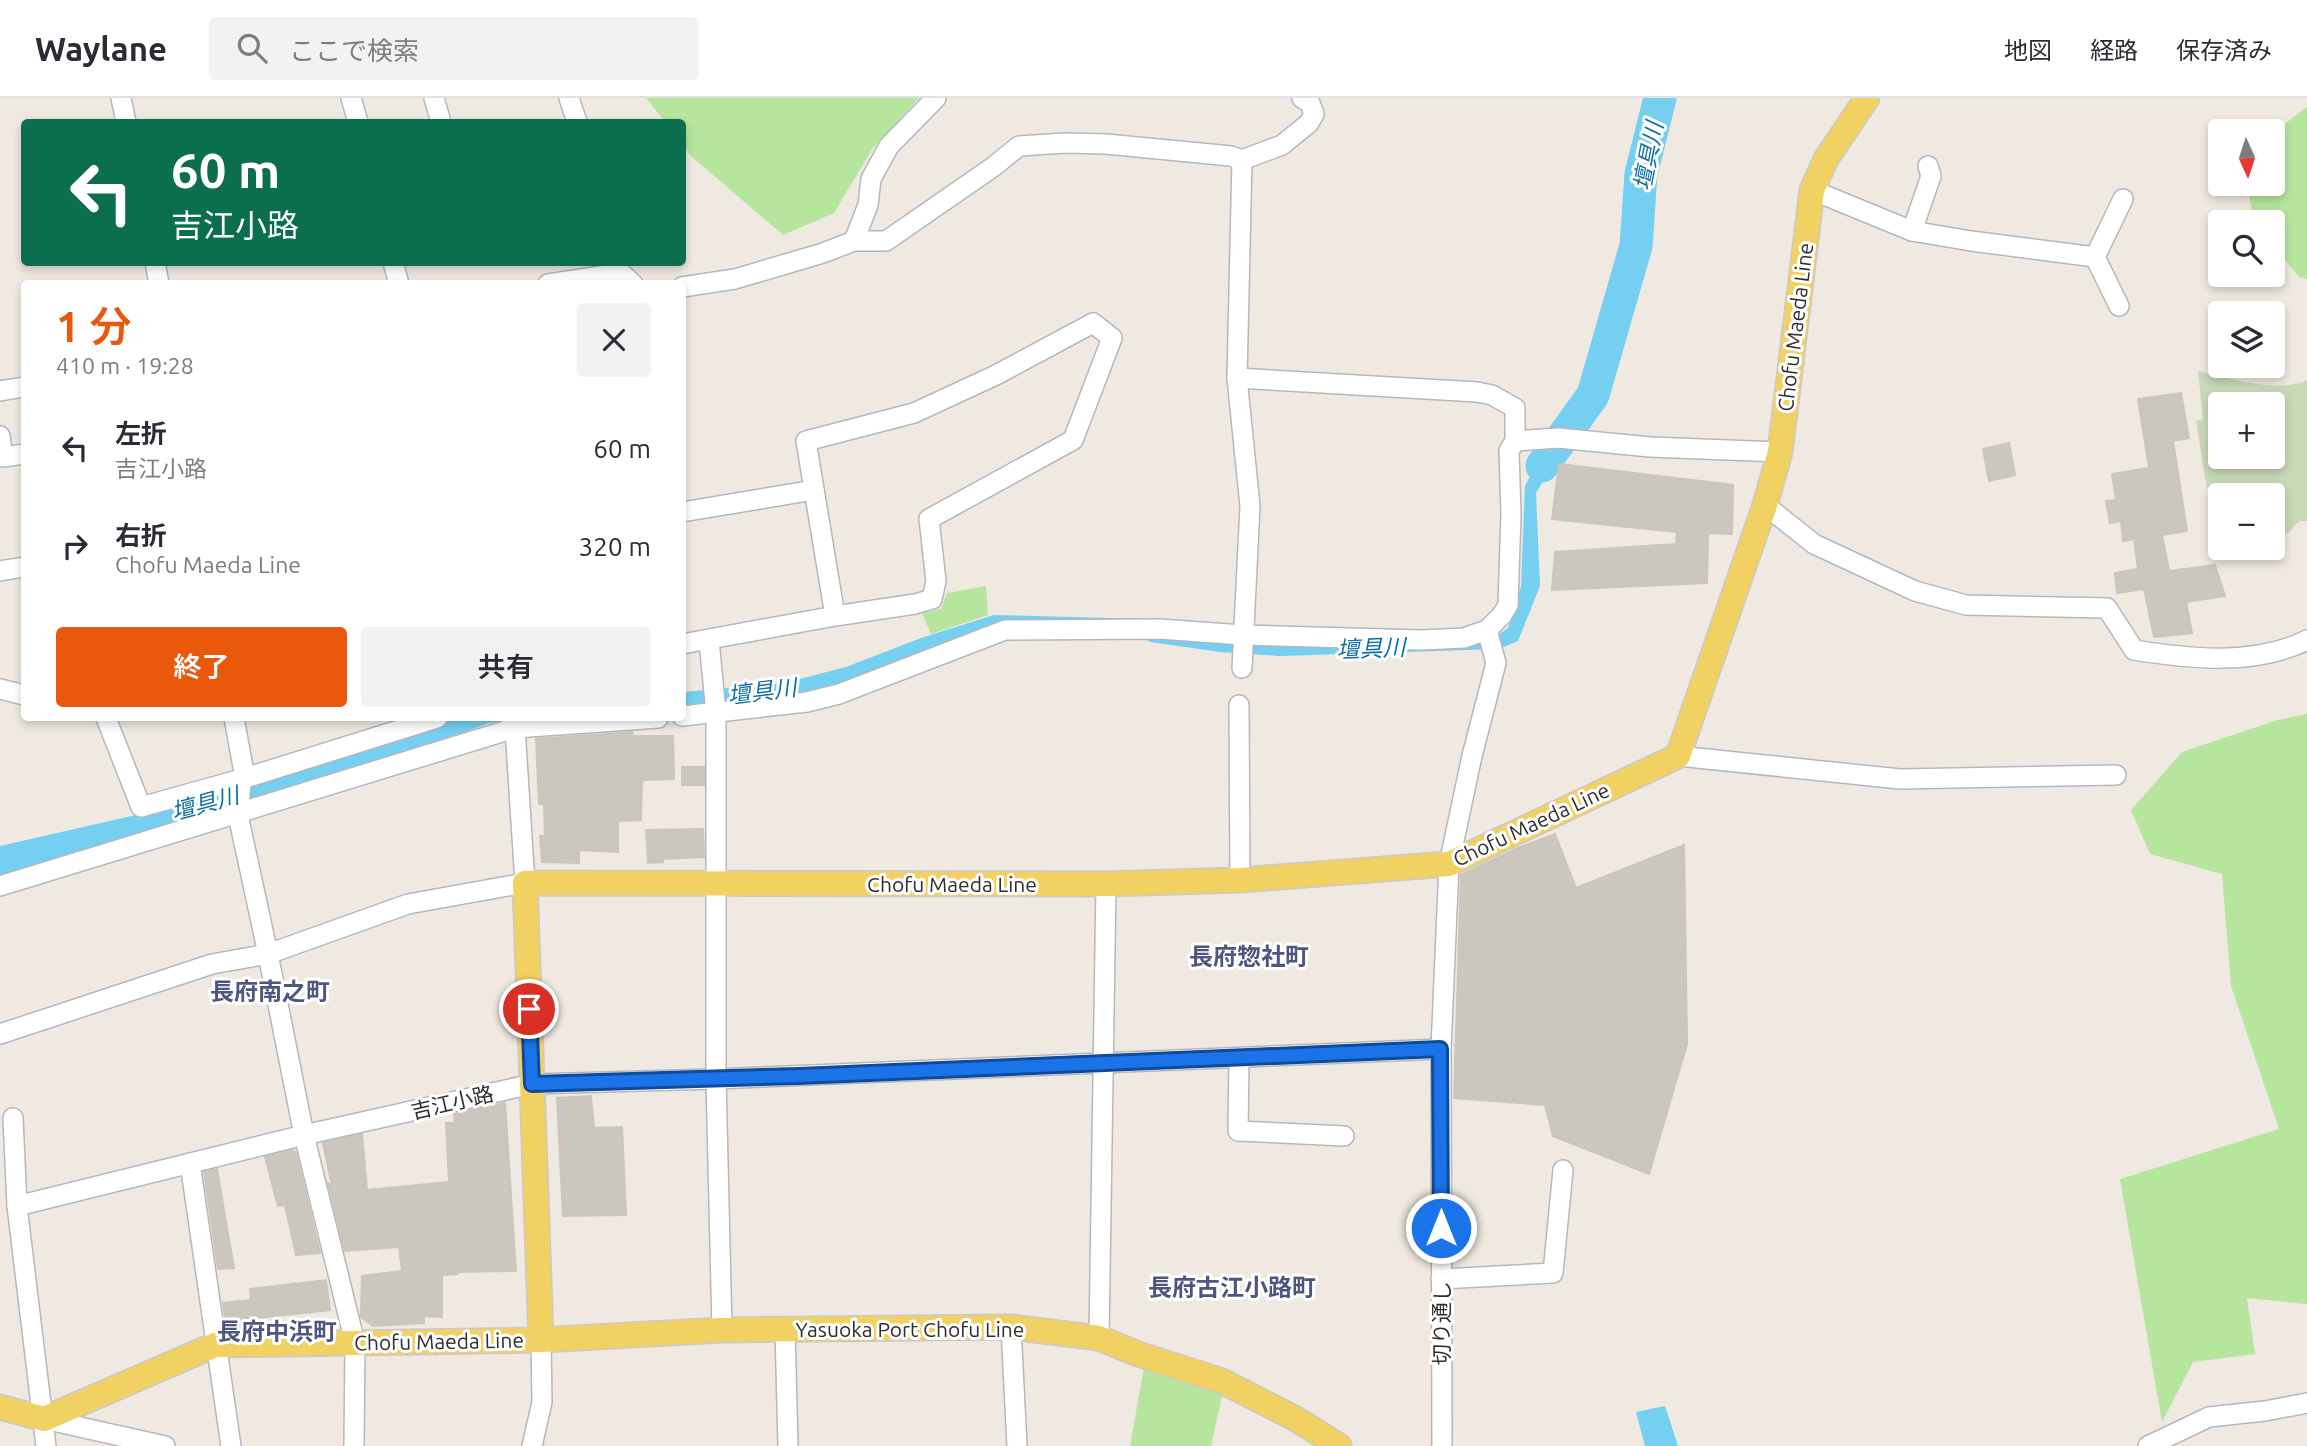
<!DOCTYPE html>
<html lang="ja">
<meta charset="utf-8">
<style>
body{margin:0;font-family:Ubuntu,"Noto Sans JP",sans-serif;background:#f2f2f3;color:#2b2b33;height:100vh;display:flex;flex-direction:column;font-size:26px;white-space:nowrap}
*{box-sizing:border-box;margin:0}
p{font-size:23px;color:#7c7c81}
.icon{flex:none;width:38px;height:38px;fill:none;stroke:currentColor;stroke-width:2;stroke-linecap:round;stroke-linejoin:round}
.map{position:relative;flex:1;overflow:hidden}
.sheet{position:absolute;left:21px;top:182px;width:665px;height:441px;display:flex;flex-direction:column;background:#fff;border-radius:7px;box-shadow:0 4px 10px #0003}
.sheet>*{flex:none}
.top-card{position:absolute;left:21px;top:21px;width:665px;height:147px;border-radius:7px;box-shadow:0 4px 10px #0003;background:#0b6e4f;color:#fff;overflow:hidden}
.needle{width:46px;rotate:177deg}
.fabs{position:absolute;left:2208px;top:21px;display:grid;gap:14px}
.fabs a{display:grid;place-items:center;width:77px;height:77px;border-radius:7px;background:#fff;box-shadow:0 4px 10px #0003;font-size:35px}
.pin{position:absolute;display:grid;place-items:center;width:60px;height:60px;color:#fff;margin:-30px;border:4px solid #fff;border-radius:50%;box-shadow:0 2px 7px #0007}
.me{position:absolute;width:77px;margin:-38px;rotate:0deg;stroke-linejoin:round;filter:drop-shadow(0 0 5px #0008)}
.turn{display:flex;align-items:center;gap:24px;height:147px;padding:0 35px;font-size:32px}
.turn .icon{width:91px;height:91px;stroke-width:2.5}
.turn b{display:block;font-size:49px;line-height:60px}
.round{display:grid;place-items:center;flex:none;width:74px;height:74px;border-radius:7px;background:#f2f2f3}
.head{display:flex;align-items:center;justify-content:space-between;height:119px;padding:0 35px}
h1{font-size:42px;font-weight:600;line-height:52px;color:#ea580c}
.button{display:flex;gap:14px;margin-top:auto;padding:14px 35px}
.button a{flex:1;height:80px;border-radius:7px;background:#ea580c;color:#fff;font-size:28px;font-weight:600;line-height:80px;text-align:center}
.button a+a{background:#f2f2f3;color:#2b2b33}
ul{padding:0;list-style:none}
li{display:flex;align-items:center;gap:21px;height:98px;padding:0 35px}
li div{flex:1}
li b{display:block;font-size:26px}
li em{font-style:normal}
header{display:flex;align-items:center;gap:42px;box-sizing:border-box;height:98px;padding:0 35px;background:#fff;border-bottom:2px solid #e1e1e2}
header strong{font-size:33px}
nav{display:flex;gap:38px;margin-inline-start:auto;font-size:24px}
.search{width:490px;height:63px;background:#f2f2f3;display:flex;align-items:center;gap:18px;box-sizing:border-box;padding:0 24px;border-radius:7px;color:#7c7c81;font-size:26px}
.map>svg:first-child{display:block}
.green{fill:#b6e59e}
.cemetery{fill:#c8d9b8;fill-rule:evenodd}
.water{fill:#75cff0}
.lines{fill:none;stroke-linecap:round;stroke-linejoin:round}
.river{stroke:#75cff0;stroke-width:33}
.building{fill:#cbc7bf;stroke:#cbc5ba;stroke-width:2}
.minor-casing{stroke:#b4b7c1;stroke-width:22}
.major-casing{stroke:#c9c9c9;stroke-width:27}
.minor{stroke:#fff;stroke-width:19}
.major{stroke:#f2d163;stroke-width:24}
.route-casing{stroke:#114b97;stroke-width:18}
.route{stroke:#1a73e8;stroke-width:12}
.labels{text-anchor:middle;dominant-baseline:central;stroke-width:6;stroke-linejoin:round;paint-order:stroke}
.street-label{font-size:21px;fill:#2e2e2e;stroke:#fff}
.water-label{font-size:23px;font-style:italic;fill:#0d6fa3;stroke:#fff}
.quarter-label{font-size:24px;font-weight:bold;fill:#4d5680;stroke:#fff}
</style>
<header>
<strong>Waylane</strong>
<div class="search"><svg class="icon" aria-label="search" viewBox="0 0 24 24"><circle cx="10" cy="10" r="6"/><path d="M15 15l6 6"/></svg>ここで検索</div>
<nav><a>地図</a><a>経路</a><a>保存済み</a></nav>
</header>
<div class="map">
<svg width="2307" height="1348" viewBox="0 0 2307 1348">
<rect width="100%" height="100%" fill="#efe9e1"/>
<g class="green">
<path d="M 646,0 L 919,0 L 873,50 L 834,115 L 783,137 L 691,58 L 683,47 L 682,24 L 665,24 Z"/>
<path d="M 2307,9 L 2307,181 L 2299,179 L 2273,147 L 2273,124 L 2255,124 L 2253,121 L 2247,86 L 2273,86 L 2273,34 Z"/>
<path d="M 986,488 L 988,517 L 931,536 L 922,515 L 941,511 L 947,495 Z"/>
<path d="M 2307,616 L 2307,1206 L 2247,1200 L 2255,1256 L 2193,1264 L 2162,1324 L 2120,1081 L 2279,1031 L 2231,888 L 2222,776 L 2150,756 L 2131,712 L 2182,654 L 2278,622 Z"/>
<path d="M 1144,1269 L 1223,1293 L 1211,1348 L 1130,1348 Z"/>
</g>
<path class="cemetery" d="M 2198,273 C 2230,280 2277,296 2307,282 L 2307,423 L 2299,423 L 2288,435 L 2273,439 L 2273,397 L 2238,397 L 2233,389 L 2207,391 L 2196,323 L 2203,321 ZM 2221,306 L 2273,306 L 2273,359 L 2221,359 Z"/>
<g class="water">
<path d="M 1553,345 L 1566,345 L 1536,395 L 1540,488 L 1518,543 L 1499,551 L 1280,558 L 1220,554 L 1150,544 L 1140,537 L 1023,525 L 800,598 L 683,609 L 683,594 L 784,585 L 846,569 L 921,540 L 994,517 L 1148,521 L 1159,536 C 1199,541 1238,547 1277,548 C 1351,551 1425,543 1498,537 L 1508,530 L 1521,489 L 1525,388 L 1537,365 Z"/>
<path d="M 459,620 L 541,620 L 489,625 L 397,659 L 0,778 L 0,748 L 136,717 Z"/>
<path d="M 1665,1308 L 1678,1348 L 1645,1348 L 1636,1314 Z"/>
</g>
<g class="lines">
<path class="river" d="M 1542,368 L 1593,297 L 1636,148 L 1641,76 L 1660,0"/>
</g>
<g class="building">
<path d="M 2181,295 L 2189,340 L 2173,343 L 2187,433 L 2162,437 L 2169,473 L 2215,467 L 2225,498 L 2186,504 L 2192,535 L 2154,539 L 2144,491 L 2117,495 L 2115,475 L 2138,471 L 2134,441 L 2123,443 L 2121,423 L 2110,425 L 2106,403 L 2116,402 L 2112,376 L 2149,370 L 2138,301 Z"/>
<path d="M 2009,345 L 2015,377 L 1989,383 L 1983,351 Z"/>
<path d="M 1559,366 L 1733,387 L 1732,436 L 1708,435 L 1707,485 L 1552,492 L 1555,454 L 1676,446 L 1677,434 L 1552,421 Z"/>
<path d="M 632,634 L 633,638 L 673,638 L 674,681 L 642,682 L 641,722 L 618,723 L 618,754 L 579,752 L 579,765 L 542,764 L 540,738 L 545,738 L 544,706 L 539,706 L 536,641 Z"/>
<rect x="682" y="669" width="22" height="18"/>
<path d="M 703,731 L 704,759 L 663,761 L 663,764 L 648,765 L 646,732 Z"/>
<path d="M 1555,736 L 1576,790 L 1684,747 L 1687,946 L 1649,1076 L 1553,1038 L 1545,1007 L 1454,1000 L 1461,777 L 1518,750 Z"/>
<path d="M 591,998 L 594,1030 L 622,1029 L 626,1117 L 563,1118 L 557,1000 Z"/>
<path d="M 505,1005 L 516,1173 L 457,1174 L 457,1176 L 442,1177 L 442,1219 L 424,1218 L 424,1225 L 373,1228 L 361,1219 L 362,1178 L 402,1173 L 399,1149 L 345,1153 L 328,1085 L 332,1088 L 323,1045 L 362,1036 L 367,1092 L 449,1084 L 446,1025 L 455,1025 L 454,1016 Z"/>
<path d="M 293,1052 L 296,1055 L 320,1155 L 296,1157 L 285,1107 L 278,1108 L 265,1059 Z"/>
<path d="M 217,1071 L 227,1130 L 234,1170 L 218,1171 L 204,1074 Z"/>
<path d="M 326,1182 L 330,1212 L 248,1221 L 250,1232 L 227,1232 L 223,1205 L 251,1202 L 250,1191 Z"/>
</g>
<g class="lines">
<defs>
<g id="minor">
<path d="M 121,0 L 126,24"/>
<path d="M 351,0 L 358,24"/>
<path d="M 434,0 L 441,24"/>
<path d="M 569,0 L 577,24"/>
<path d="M 1812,92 L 1912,133 L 1971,143 L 2095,159"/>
<path d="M 1912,133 L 1931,78 L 1928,68"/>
<path d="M 854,143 L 868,107 L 871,81 L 889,48 L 936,0"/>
<path d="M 2095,159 L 2123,101"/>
<path d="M 2095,159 L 2119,208"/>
<path d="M 155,164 L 159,186"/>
<path d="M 393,164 L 399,186"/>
<path d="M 548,186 L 621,175 L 633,186"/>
<path d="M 682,189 L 735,181 L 823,155 L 854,143 L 886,143 L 993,69 L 1019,48 L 1065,45 L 1106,46 L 1231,58 L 1242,62 L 1282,47 L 1309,25 L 1314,16 L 1310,5 L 1302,0"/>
<path d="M 1237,280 L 1477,294 L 1492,297 L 1515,310 L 1515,343"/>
<path d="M 0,293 L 24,289"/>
<path d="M 0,338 L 3,359 L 24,356"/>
<path d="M 1765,407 L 1814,446 L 1915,493 L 1966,507 L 2107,510 L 2134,552 C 2190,561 2255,568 2307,542"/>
<path d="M 682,414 L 814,392"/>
<path d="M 0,473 L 24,469"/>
<path d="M 709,542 L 716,615 L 716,981 L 722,1232"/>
<path d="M 682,546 L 835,518 L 915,506 L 932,501 L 936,483 L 929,421 L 1073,342 L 1112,240 L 1093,225 L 996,277 L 914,315 L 806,343 L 835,518"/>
<path d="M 1242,570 L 1250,408 L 1237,280 L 1242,62"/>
<path d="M 0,591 L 24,597"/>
<path d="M 1239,607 L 1240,782"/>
<path d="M 682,618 L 807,604 L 839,596 L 1005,532 L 1159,531 L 1243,537 L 1421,542 L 1464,540 L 1487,532 L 1502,517 L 1508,507 L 1511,416 L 1509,353 L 1515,343 L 1558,340 L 1650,349 L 1780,354"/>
<path d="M 106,620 L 141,709 L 245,680 L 437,620"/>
<path d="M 234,620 L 245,680 L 241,686 L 238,717 L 268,856 L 304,1037 L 355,1245 L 354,1348"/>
<path d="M 1678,658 L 1900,681 L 2116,677"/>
<path d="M 0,788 L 515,630 L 658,620"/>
<path d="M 0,936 L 212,866 L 268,856 L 408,806 L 525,785 L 515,630 L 511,620"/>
<path d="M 1239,960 L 1238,1033 L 1344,1038"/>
<path d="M 13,1020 L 17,1108 L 46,1348"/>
<path d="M 190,1065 L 231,1348"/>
<path d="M 17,1108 L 304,1037 L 532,986 L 716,981 L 1441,951"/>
<path d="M 1441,1181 L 1553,1175 L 1563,1072"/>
<path d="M 1011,1229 L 1017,1348"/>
<path d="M 785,1230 L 788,1348"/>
<path d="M 1099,1240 L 1106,786"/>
<path d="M 44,1321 L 165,1348"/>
<path d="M 532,1348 L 542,1304 L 541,1242"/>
<path d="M 1442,1348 L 1441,951 L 1449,766 L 1472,658 L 1496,565 L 1487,532"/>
<path d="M 2148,1348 L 2209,1319 L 2265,1313 L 2307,1305"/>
</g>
<g id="major">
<path d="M 541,1242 L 525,785 L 1106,786 L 1240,782 L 1449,766 L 1678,658 L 1765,407 L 1780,354 L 1812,92 L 1826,61 L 1867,0"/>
<path d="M 0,1309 L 44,1321 L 215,1247 L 541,1242 L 722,1232 L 1011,1229 L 1099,1240 L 1138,1256 L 1222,1283 L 1296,1321 L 1339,1348"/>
</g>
</defs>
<use href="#minor" class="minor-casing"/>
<use href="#major" class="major-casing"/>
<use href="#minor" class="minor"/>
<use href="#major" class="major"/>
</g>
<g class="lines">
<defs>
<path id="route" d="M 529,911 L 532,986 L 799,978 L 1440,951 L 1441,1130"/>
</defs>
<use href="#route" class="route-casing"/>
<use href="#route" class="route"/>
</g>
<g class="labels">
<g class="street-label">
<text transform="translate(1795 229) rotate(-83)">Chofu Maeda Line</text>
<text transform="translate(1531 726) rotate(-25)">Chofu Maeda Line</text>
<text x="952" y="786">Chofu Maeda Line</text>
<text transform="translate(452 1004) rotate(-13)">吉江小路</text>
<text transform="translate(1441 1225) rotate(-90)">切り通し</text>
<text x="910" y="1231">Yasuoka Port Chofu Line</text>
<text transform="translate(439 1243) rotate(-1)">Chofu Maeda Line</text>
</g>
<g class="water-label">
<text transform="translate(1648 58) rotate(-79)">壇具川</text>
<text transform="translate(1371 550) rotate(-2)">壇具川</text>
<text transform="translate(762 593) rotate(-7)">壇具川</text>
<text transform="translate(205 705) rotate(-15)">壇具川</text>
</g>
<g class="quarter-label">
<text x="1249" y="858">長府惣社町</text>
<text x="270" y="893">長府南之町</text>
<text x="1232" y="1189">長府古江小路町</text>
<text x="277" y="1233">長府中浜町</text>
</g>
</g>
</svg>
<div class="fabs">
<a><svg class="needle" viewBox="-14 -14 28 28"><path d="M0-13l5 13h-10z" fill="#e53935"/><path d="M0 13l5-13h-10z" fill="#7c7c81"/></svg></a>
<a><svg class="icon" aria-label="search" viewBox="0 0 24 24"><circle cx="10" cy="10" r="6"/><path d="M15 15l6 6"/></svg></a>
<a><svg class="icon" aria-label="layers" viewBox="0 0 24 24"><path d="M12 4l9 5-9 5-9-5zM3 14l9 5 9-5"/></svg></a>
<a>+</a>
<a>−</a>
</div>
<div class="pin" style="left:529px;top:911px;background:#d93025"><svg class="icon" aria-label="arrive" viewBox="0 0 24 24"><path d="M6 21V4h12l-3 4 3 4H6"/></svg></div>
<svg class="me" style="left:1441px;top:1130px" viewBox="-20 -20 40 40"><circle r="17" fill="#1a73e8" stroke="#fff" stroke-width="3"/><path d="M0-11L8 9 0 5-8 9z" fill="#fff"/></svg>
<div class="top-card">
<div class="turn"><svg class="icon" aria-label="left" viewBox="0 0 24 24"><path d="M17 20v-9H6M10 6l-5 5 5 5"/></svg><div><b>60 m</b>吉江小路</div></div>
</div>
<section class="sheet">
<div class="head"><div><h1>1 分</h1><p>410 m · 19:28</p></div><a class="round"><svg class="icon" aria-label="close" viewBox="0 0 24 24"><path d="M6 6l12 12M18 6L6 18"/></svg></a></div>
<ul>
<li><svg class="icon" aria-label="left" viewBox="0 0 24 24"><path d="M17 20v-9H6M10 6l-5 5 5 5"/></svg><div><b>左折</b><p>吉江小路</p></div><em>60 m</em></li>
<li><svg class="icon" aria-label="right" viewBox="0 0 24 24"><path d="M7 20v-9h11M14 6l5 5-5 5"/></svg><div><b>右折</b><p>Chofu Maeda Line</p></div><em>320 m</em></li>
</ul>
<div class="button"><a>終了</a><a>共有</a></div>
</section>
</div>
